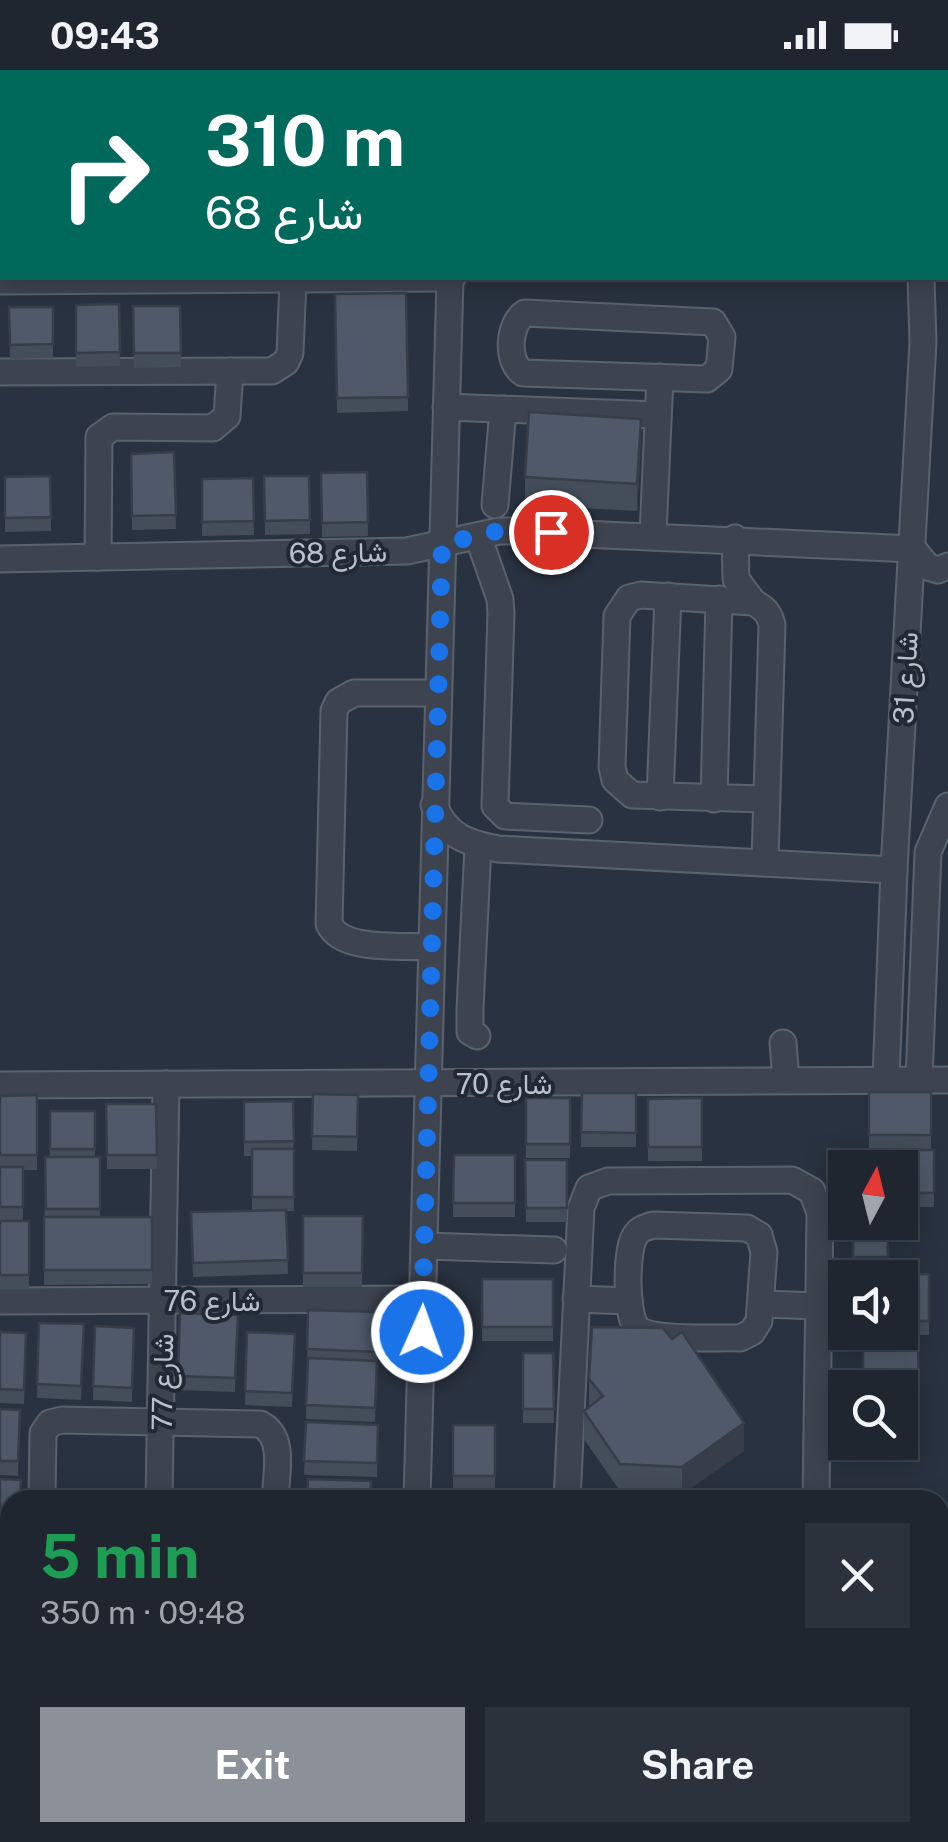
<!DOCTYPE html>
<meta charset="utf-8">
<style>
body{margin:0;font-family:"Public Sans",Vazirmatn,sans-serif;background:#2c323c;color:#f1f3f6;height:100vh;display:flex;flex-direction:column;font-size:38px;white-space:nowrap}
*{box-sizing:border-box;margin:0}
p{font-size:32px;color:#a1a5ab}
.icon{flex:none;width:55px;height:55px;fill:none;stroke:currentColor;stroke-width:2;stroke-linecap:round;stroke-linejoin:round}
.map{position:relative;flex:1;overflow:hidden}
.side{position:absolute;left:0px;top:1420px;width:950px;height:352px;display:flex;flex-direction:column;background:#1f2630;border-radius:30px 30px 0 0;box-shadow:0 5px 25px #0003,0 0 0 2px #3c434c}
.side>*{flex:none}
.top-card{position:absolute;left:0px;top:0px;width:950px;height:210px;box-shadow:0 5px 25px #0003,0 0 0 2px #3c434c;background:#00695c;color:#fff;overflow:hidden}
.needle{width:65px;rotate:7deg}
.fabs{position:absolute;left:828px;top:1080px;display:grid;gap:20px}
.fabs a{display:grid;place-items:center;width:90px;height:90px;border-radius:0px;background:#1f2630;box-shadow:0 5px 25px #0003,0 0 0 2px #3c434c;font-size:50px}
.pin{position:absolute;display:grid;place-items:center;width:85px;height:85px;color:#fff;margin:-42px;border:5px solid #fff;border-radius:50%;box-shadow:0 2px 10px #0007}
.me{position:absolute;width:110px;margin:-55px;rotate:2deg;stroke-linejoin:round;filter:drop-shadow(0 0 8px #0008)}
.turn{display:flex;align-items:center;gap:35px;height:210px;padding:0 40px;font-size:45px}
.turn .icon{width:130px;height:130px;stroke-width:2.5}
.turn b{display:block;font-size:70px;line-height:85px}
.round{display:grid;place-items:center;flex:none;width:105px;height:105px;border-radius:0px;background:#2c323c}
.overview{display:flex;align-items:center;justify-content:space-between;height:170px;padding:0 40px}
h1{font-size:60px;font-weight:700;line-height:75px;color:#1e9e55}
.primary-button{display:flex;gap:20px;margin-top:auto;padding:20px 40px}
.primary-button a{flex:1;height:115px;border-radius:0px;background:#8c9099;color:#fff;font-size:40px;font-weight:700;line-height:115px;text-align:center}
.primary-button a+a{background:#2c323c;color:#f1f3f6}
.status{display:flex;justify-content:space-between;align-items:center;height:70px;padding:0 50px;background:#1f2630;direction:ltr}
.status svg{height:28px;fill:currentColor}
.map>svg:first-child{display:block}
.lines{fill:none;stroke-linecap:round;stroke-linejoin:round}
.minor-casing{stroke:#5b626d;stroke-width:29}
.minor{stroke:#3d4450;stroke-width:25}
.wall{fill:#444d5a}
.shaded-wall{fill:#373e4a}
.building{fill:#4f5969;stroke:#373e4a;stroke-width:2.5}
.route{stroke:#1a73e8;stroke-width:18;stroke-dasharray:0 32.4}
.labels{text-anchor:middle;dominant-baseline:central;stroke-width:8;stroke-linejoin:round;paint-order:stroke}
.street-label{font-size:28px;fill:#bac0ca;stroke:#212935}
</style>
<div class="status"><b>09:43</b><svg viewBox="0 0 49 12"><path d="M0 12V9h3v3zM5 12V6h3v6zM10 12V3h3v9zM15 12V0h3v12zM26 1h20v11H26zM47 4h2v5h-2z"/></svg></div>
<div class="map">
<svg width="948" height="1772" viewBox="0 0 948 1772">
<rect width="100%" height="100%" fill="#293240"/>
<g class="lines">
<defs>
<g id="minor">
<path d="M 814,0 L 829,2"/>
<path d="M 931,0 L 933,2"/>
<path d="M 70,2 L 70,0"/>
<path d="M 449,2 L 451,0"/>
<path d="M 503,2 L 505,0"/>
<path d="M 747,2 L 747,0"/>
<path d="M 0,106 L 2,106"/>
<path d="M 0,211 L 452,208"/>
<path d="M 525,243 L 713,252 L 722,267 L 719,299 L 707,309 L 523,303 C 506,292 508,254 525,243 Z"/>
<path d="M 0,302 L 272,301 L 286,292 L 290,283 L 293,210"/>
<path d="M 446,337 L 658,345"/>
<path d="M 495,435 L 503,339"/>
<path d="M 653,465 L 660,307"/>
<path d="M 478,466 L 500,529 L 501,543 L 495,736 L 505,746 L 589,750"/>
<path d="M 735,468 L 736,509 L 753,532"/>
<path d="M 98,487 L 99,367 L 113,357 L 213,358 L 227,346 L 230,301"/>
<path d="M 0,489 L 407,481 L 499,461 L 517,461 L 913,479 L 928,497 L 938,500 L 948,496"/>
<path d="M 660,727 L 668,526"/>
<path d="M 714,729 L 719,529"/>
<path d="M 434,735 C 446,766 467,773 498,779 L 894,800"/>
<path d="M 765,791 L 772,555 C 769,542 764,538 753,532 L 641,525 L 629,528 L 617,546 L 612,697 L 615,710 L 632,725 L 767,729"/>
<path d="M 430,877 C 402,875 342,882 329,854 L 334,641 L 338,632 L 354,623 L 438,623"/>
<path d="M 477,966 L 470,962 L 470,939 L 478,776"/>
<path d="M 783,973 L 786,1010"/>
<path d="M 886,1009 L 894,800 L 923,272 L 921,208"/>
<path d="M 919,1010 L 928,782 L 948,736"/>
<path d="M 0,1015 L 948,1010"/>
<path d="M 653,1155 L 747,1158 L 759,1165 L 764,1182 L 759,1251 L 752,1262 L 740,1268 C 717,1267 655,1272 638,1259 C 625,1248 626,1182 634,1168 C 638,1159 644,1158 653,1155 Z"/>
<path d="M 425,1176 L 554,1180"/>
<path d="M 576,1229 L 629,1231"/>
<path d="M 0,1231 L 423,1229"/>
<path d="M 761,1234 L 819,1236"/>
<path d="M 42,1430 L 43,1363 L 50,1353 L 62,1350 L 260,1354 C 286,1366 276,1405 275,1430"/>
<path d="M 159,1430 L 166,1014"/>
<path d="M 417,1430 L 450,208"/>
<path d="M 567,1430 L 581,1138 L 589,1118 L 608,1111 L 792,1110 L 812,1121 L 820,1143 L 816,1430"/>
<path d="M 940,1468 L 948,1468"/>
<path d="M 151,1772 L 151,1762"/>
<path d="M 265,1772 L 265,1762"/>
<path d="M 408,1772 L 408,1762"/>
<path d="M 901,1772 L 901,1762"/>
</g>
</defs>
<use href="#minor" class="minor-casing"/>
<use href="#minor" class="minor"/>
</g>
<g class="wall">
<rect x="0" y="114" width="2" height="66"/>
<path d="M 335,224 L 408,327 L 408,341 L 337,343 Z"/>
<path d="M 119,234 L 120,296 L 76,297 L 76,235 Z"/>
<path d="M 133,236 L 181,283 L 181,297 L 134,298 Z"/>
<path d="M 9,237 L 53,237 L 53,288 L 10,289 Z"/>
<path d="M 641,376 L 637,441 L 525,435 L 525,407 Z"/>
<path d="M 174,382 L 176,459 L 132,460 L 131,384 Z"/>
<path d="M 367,402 L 368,466 L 322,467 L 321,403 Z"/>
<path d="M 264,406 L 310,450 L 310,464 L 265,465 Z"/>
<path d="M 5,407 L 51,447 L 51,461 L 5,462 Z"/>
<path d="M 253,408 L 254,465 L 202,466 L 202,409 Z"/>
<rect x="869" y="1022" width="62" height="58"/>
<path d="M 582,1023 L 636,1023 L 636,1077 L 581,1077 Z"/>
<path d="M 313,1024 L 358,1025 L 357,1081 L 312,1080 Z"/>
<path d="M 37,1025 L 37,1100 L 23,1100 L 23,1151 L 29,1151 L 29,1219 L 0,1219 L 0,1026 Z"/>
<rect x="526" y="1028" width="44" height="60"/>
<path d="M 702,1028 L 702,1091 L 648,1091 L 648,1029 Z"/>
<path d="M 293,1031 L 294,1141 L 286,1141 L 288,1204 L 193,1207 L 191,1142 L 252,1141 L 252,1086 L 244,1086 L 244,1032 Z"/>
<path d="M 106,1034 L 156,1034 L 157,1099 L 107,1099 Z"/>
<path d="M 50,1041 L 95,1041 L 95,1087 L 100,1087 L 100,1147 L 152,1147 L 152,1214 L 44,1215 L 45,1087 L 50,1087 Z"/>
<path d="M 934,1080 L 934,1137 L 900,1137 L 900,1098 Z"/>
<path d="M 454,1085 L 515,1085 L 515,1147 L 453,1147 Z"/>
<path d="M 525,1090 L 567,1090 L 567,1152 L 526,1152 Z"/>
<path d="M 303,1146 L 363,1146 L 362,1217 L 303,1217 Z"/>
<path d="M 853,1152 L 887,1152 L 888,1201 L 853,1201 Z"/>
<path d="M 929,1204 L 929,1265 L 894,1265 L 894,1262 L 900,1262 L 900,1208 Z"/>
<rect x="482" y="1209" width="71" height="62"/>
<path d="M 308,1240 L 379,1242 L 375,1352 L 306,1349 Z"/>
<path d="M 180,1243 L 238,1245 L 235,1322 L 178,1320 Z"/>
<path d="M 39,1253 L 84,1254 L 81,1330 L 37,1328 Z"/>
<path d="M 95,1256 L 134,1258 L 132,1332 L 93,1330 Z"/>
<path d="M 0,1262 L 26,1263 L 24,1334 L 0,1333 Z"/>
<path d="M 247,1262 L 295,1264 L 292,1337 L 245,1335 Z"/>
<path d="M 918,1275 L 919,1331 L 900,1331 L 900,1318 Z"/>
<path d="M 523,1283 L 553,1283 L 554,1353 L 523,1353 Z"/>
<path d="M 589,1309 L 744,1381 L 682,1424 L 620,1421 L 584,1369 L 584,1341 L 589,1337 Z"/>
<path d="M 0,1339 L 20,1340 L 18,1406 L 0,1405 Z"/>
<path d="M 306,1352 L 378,1355 L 377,1407 L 304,1405 Z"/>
<rect x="453" y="1355" width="42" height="65"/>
<path d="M 0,1409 L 10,1430 L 10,1535 L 0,1535 Z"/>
<path d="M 940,1535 L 948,1535 L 948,1772 L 940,1762 Z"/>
<path d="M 0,1548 L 10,1548 L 10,1663 L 0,1664 Z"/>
<rect x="0" y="1666" width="10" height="68"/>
</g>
<g class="shaded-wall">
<path d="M 641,349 L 641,376 L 637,441 L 637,414 Z"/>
<path d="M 744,1353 L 744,1381 L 682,1424 L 682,1397 Z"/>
</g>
<g class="building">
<rect x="280" y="0" width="48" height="2"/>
<path d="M 595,0 L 659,0 L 661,2 L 597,2 Z"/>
<path d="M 0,16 L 2,16 L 1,77 L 0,77 Z"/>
<path d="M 0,114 L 2,114 L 2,160 L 0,159 Z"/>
<path d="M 406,223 L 408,327 L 337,328 L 335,224 Z"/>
<path d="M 119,234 L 120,282 L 76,283 L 76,235 Z"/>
<path d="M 133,236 L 180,236 L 181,283 L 134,283 Z"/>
<path d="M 9,237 L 53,237 L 53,274 L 10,275 Z"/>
<path d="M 529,342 L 641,349 L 637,414 L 525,407 Z"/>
<path d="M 174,382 L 176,445 L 132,446 L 131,384 Z"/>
<path d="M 367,402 L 368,452 L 322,453 L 321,403 Z"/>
<path d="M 50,406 L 51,447 L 5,448 L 5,407 Z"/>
<path d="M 264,406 L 309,406 L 310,450 L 265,451 Z"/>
<path d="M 253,408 L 254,451 L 202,452 L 202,409 Z"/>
<rect x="869" y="1022" width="62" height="43"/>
<path d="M 582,1023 L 636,1023 L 636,1063 L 581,1062 Z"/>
<path d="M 313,1024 L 358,1025 L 357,1067 L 312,1066 Z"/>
<path d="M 37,1025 L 37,1085 L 0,1085 L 0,1026 Z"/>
<rect x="526" y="1028" width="44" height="46"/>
<path d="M 702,1028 L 702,1077 L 648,1077 L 648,1029 Z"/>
<path d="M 293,1031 L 294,1071 L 244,1072 L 244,1032 Z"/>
<path d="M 106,1034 L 156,1034 L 157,1085 L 107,1085 Z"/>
<rect x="50" y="1041" width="45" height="38"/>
<rect x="252" y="1079" width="42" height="48"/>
<path d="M 873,1080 L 934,1080 L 934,1123 L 900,1123 L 900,1098 L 873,1098 Z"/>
<path d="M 454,1085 L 515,1085 L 515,1133 L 453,1133 Z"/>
<path d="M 45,1087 L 100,1087 L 100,1139 L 46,1139 Z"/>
<path d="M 525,1090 L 567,1090 L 567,1138 L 526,1138 Z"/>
<rect x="0" y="1097" width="23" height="40"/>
<path d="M 286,1140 L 288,1190 L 193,1193 L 191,1142 Z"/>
<path d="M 303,1146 L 363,1146 L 362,1203 L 303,1203 Z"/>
<rect x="44" y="1147" width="108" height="53"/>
<rect x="0" y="1151" width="29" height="54"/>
<path d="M 853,1152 L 887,1152 L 888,1187 L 853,1187 Z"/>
<path d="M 929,1204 L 929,1251 L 900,1251 L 900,1208 L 894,1208 L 894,1205 Z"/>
<rect x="482" y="1209" width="71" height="48"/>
<path d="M 308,1240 L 379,1242 L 377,1282 L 307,1279 Z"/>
<path d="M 180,1243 L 238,1245 L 235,1308 L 178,1306 Z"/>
<path d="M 39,1253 L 84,1254 L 81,1316 L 37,1314 Z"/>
<path d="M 95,1256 L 134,1258 L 132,1318 L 93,1316 Z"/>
<path d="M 592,1257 L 663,1258 L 672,1269 L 682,1262 L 744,1353 L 682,1397 L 620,1394 L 584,1341 L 603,1326 L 589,1309 Z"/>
<path d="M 0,1262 L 26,1263 L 24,1320 L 0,1319 Z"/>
<path d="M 247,1262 L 295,1264 L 292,1323 L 245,1321 Z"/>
<path d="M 863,1275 L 918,1275 L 919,1317 L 863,1317 Z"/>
<path d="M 523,1283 L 553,1283 L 554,1339 L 523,1339 Z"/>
<path d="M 308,1288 L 377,1291 L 375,1338 L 306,1335 Z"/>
<path d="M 0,1339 L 20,1340 L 18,1391 L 0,1391 Z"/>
<path d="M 306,1352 L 378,1355 L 377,1393 L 304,1391 Z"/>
<rect x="453" y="1355" width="42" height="51"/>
<path d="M 0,1409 L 21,1410 L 20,1430 L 10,1430 L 10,1457 L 0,1456 Z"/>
<path d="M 308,1409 L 371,1411 L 370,1430 L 307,1430 Z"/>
<path d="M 0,1468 L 10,1469 L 10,1521 L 0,1521 Z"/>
<path d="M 940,1535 L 948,1535 L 948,1577 L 940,1576 Z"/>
<path d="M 0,1548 L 10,1548 L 10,1598 L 0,1599 Z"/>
<rect x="0" y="1611" width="10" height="38"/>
<path d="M 940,1613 L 948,1613 L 948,1646 L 940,1645 Z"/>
<path d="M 940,1645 L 948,1646 L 948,1717 L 940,1716 Z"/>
<rect x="0" y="1666" width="10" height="54"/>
<path d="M 0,1738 L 10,1739 L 8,1772 L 0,1772 Z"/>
<path d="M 940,1740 L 948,1740 L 948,1772 L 928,1772 L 928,1762 L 940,1762 Z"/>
<rect x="296" y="1762" width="42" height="10"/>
</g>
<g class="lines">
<path class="route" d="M 422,1262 L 442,474 L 498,461 L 551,462"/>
</g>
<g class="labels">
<g class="street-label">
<text transform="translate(338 482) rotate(-1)">شارع 68</text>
<text transform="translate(905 608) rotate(-87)">شارع 31</text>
<text x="504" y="1013">شارع 70</text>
<text x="212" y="1230">شارع 76</text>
<text transform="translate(162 1312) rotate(-89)">شارع 77</text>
</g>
</g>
</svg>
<div class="fabs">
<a><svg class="needle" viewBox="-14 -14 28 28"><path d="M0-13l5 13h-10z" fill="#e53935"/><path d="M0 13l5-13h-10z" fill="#a1a5ab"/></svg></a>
<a><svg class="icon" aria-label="sound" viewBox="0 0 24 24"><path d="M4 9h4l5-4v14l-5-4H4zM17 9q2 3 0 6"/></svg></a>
<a><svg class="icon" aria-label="search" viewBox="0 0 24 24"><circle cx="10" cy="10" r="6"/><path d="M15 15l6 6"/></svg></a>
</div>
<div class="pin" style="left:551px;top:462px;background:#d93025"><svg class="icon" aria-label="arrive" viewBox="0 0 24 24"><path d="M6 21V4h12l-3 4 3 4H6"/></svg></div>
<svg class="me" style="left:422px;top:1262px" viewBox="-20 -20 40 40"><circle r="17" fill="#1a73e8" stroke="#fff" stroke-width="3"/><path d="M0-11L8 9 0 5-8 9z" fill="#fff"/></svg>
<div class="top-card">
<div class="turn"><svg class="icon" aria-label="right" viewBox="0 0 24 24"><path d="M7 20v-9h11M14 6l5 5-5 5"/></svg><div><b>310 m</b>شارع 68</div></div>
</div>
<section class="side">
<div class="overview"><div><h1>5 min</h1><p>350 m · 09:48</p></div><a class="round"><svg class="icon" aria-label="close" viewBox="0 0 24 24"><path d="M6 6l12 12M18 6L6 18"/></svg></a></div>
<div class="primary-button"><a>Exit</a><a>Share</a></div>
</section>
</div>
